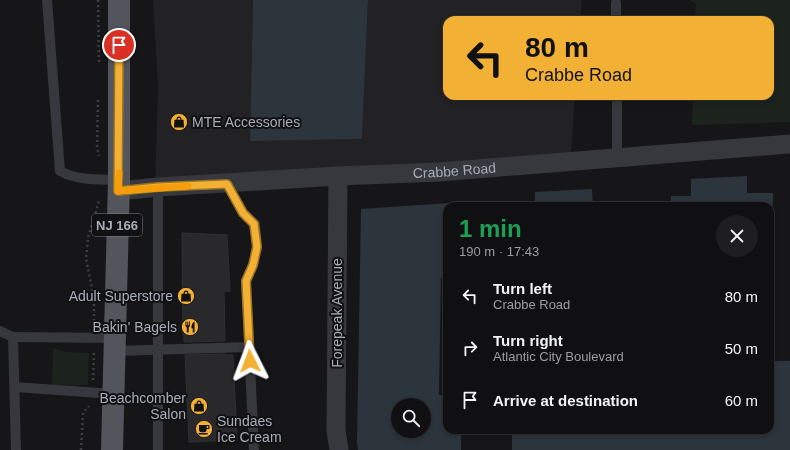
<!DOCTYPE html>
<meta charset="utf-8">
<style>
body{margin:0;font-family:Helvetica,sans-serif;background:#1e1e20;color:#f1f3f6;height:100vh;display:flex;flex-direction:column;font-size:15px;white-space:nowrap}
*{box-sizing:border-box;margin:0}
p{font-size:13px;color:#9c9d9f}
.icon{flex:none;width:22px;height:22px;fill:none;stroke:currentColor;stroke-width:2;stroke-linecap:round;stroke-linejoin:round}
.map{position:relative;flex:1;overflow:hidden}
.drawer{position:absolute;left:443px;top:202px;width:331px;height:232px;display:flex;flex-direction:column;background:#101012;border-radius:12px;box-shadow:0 2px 6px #0003,0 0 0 1px #303032}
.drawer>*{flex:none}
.hud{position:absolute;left:443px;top:16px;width:331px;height:84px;border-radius:12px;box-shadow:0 2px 6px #0003,0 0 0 1px #303032;background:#f2b134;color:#111;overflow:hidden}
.controls{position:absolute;left:391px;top:398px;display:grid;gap:8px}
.controls a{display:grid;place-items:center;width:40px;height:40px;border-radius:50%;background:#101012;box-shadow:0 2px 6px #0003,0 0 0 1px #303032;font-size:20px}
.pin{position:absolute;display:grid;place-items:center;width:34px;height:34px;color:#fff;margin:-17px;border:2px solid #fff;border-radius:50%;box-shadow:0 1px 4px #0007}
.me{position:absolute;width:44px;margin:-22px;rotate:357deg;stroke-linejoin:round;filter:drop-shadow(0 0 3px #0008)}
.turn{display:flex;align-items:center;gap:14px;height:84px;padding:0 16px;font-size:18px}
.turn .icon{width:52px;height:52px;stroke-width:2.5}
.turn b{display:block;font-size:28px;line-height:34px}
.round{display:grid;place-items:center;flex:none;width:42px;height:42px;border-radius:21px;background:#1e1e20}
.summary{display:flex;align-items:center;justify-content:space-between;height:68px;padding:0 16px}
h1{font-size:24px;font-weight:800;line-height:30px;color:#1e9e55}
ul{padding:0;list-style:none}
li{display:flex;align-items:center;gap:12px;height:52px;padding:0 16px}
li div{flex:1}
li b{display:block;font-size:15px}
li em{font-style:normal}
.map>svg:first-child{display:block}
.built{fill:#222225}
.green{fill:#1c231d}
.water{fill:#2c353c;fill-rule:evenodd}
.building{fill:#29292c;stroke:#303034}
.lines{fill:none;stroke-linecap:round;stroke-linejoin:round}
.path{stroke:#3d3f44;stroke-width:2.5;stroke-dasharray:2 3;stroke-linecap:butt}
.service{stroke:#37383d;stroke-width:10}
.minor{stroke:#37383d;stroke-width:19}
.primary{stroke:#53555c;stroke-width:22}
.route-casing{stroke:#9d7322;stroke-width:10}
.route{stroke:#f2b134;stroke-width:7}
.slow{stroke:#f59e0b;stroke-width:7}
.labels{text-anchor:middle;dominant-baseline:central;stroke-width:4;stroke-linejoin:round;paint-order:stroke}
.shield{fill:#111113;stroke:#7b7e86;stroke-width:1}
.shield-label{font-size:13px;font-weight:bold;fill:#a8adb8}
.poi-label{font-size:14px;fill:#a8adb8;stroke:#111113;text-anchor:end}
.street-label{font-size:14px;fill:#a8adb8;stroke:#111113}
</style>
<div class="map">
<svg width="790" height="450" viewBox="0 0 790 450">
<rect width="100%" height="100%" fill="#161618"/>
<path class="built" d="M 153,0 L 253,0 L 250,141 L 362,139 L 368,0 L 582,0 L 580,20 L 447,20 L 447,96 L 575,96 L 570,165 L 155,190 L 158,86 Z"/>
<g class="green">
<path d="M 689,0 L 790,0 L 790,122 L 692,125 L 693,96 L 770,96 L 770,20 L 695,20 L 696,4 Z"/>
<path d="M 53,348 L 66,352 L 89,353 L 88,385 L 52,385 Z"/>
</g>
<g class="water">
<path d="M 253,0 L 368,0 L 362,139 L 250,141 Z"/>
<path d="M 747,176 L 747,193 L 773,193 L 770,357 L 770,206 L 671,206 L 671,196 L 691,196 L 691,179 Z"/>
<path d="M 592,189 L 593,206 L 602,206 L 535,206 L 535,192 Z"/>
<path d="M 464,202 L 464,206 L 447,206 L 447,278 L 441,278 L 439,395 L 447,395 L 447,430 L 461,430 L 461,450 L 358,450 L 357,443 L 361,209 ZM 398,405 L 424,405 L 424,431 L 398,431 Z"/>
<path d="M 770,361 L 790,361 L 790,450 L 512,450 L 512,430 L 770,430 Z"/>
</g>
<g class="building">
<path d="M 182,233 L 227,235 L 230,291 L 224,291 L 225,341 L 184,342 L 184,335 L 183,335 Z"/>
<path d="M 225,354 L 225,355 L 233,355 L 237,440 L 189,442 L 185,355 Z"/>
</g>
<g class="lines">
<g class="path">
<path d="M 98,0 L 99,65"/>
<path d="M 98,100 L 97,147 L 99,156"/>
<path d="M 94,326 L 94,298 L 86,259 L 88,238 L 99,201"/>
<path d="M 93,380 L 94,351"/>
<path d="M 81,450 L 83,413 L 89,406"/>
</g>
<g class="service">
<path d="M 47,0 L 60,171 C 78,181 99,179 119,180"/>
<path d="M 616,3 L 616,20"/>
<path d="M 617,96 L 617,158"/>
<path d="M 227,184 L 243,213 L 255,224 L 257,247 L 253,265 L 246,281 L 254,450"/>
<path d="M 0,331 L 13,337 L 16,450"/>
<path d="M 13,337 L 114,338"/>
<path d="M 114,351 L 249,347"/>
<path d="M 15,387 L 114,394"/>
<path d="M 158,450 L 158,187"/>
</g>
<g class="minor">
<path d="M 338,176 L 336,430 L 339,450"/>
<path id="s1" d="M 118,191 L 158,187 L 338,176 L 439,172 L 790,144"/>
</g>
<path class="primary" d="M 112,450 L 119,180 L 119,0"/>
</g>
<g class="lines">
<defs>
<path id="route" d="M 119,45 L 118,191 L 158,187 L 227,184 L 243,213 L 254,224 L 257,247 L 253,265 L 246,281 L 250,361"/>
</defs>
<use href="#route" class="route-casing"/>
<use href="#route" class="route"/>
<path class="slow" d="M 119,173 L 118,191 L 188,186"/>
</g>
<defs>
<symbol id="shop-disc" viewBox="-11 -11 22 22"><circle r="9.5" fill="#f2b134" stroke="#111113"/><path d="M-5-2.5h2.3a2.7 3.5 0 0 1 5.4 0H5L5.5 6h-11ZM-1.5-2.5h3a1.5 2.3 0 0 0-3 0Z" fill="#111"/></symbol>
<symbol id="restaurant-disc" viewBox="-11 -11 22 22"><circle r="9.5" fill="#f2b134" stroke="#111113"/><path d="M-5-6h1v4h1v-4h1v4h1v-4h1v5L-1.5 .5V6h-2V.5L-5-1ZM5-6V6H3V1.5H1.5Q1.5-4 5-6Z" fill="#111"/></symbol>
<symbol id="cafe-disc" viewBox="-11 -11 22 22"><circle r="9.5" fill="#f2b134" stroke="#111113"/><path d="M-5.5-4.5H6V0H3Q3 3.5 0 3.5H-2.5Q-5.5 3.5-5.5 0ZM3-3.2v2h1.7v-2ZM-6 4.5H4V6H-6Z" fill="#111"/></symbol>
</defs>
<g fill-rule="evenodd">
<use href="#shop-disc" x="169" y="112" width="20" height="20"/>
<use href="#shop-disc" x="176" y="286" width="20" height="20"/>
<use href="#restaurant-disc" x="180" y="317" width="20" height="20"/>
<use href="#shop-disc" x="189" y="396" width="20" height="20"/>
<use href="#cafe-disc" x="194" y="419" width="20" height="20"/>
</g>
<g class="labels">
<rect class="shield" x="92" y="214" width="50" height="22" rx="3"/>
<g class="shield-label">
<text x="117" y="225">NJ 166</text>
</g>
<g class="poi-label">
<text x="192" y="122" text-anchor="start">MTE Accessories</text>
<text x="173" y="296">Adult Superstore</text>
<text x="177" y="327">Bakin' Bagels</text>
<text x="186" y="398">Beachcomber<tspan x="186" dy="16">Salon</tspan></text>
<text x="217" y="421" text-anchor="start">Sundaes<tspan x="217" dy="16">Ice Cream</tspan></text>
</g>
<g class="street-label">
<text stroke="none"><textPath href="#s1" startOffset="337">Crabbe Road</textPath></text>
<text transform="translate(337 313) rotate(-90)">Forepeak Avenue</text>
</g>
</g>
</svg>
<div class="controls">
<a><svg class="icon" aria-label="search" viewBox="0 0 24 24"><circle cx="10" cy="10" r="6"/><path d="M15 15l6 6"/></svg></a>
</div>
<div class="pin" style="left:119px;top:45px;background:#d93025"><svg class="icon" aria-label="arrive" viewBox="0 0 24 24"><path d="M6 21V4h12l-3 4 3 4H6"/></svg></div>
<svg class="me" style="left:250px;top:361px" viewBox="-20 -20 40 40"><path d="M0-17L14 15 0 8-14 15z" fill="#f2b134" stroke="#fff" stroke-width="4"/></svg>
<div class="hud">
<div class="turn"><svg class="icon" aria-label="left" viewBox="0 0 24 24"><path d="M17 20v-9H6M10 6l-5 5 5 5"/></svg><div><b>80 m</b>Crabbe Road</div></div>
</div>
<section class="drawer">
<div class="summary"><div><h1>1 min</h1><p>190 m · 17:43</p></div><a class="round"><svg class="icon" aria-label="close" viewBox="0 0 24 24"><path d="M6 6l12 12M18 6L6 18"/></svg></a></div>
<ul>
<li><svg class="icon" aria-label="left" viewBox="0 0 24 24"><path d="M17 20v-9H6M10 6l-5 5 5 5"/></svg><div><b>Turn left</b><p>Crabbe Road</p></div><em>80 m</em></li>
<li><svg class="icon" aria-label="right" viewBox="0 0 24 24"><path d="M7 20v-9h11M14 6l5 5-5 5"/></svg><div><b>Turn right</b><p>Atlantic City Boulevard</p></div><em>50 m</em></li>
<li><svg class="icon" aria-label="arrive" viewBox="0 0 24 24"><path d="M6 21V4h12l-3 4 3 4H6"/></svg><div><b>Arrive at destination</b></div><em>60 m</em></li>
</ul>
</section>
</div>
